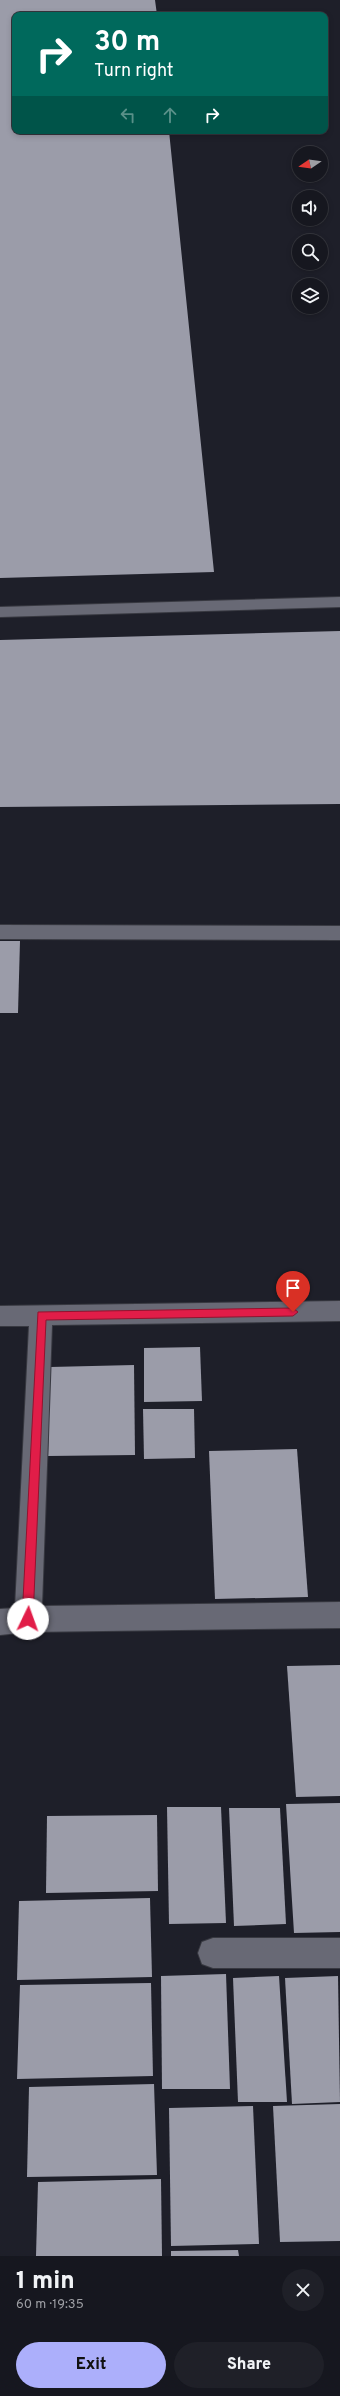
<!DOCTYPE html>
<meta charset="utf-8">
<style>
body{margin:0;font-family:Overpass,sans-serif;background:#1f2028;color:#f1f3f6;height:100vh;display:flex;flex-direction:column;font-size:15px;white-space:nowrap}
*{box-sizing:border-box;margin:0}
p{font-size:13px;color:#9e9fa4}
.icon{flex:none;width:22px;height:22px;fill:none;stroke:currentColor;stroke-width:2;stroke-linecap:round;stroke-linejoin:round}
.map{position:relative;height:2256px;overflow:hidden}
.panel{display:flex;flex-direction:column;background:#16171f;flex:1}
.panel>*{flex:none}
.banner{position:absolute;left:12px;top:12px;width:316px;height:122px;border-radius:8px;box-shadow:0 2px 6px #0003,0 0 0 1px #35363d;background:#00695c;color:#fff;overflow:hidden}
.needle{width:26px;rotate:257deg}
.buttons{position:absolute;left:292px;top:146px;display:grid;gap:8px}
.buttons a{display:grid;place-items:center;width:36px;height:36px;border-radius:50%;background:#16171f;box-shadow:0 2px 6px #0003,0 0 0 1px #35363d;font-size:20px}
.pin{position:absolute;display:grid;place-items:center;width:34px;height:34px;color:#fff;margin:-41px -17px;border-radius:50% 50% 50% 0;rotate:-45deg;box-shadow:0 0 4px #0007}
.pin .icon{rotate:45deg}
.me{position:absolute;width:44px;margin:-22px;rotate:3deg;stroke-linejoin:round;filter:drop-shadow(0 0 3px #0008)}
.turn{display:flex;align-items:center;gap:14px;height:84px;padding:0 16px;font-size:18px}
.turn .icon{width:52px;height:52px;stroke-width:2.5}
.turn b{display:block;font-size:28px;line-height:34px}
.lanes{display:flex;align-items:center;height:38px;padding:0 16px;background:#0003;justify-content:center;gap:20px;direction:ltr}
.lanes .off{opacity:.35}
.round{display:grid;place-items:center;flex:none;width:42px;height:42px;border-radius:21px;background:#1f2028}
.overview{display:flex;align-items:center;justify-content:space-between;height:68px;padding:0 16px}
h1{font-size:24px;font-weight:800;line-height:30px}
.action{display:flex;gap:8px;margin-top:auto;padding:8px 16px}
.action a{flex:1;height:46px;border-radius:24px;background:#acaffb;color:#111;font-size:16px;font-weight:800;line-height:46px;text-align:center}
.action a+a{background:#1f2028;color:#f1f3f6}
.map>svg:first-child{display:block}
.building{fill:#9b9ca9}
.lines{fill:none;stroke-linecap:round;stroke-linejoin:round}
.lane-casing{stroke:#383941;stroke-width:2}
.street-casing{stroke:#383941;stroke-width:2}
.lane{fill:#686975;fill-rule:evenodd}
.street{fill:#686975;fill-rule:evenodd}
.route{fill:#e11d48;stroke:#92132f}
</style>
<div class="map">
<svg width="340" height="2256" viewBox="0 0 340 2256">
<rect width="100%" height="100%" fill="#1e1f29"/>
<g class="building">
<path d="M 0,0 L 155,0 L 157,15 L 15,15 L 15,131 L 169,131 L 214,572 L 0,578 Z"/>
<path d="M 340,631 L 340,804 L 0,807 L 0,640 Z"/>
<path d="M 0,941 L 20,941 L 18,1013 L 0,1013 Z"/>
<path d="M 200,1347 L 202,1401 L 144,1402 L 144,1348 Z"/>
<path d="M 134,1365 L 135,1455 L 48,1456 L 50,1367 Z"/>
<path d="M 143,1409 L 194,1409 L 195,1458 L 144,1459 Z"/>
<path d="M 297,1449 L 308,1597 L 215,1599 L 209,1451 Z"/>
<path d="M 340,1665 L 340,1796 L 296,1797 L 287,1666 Z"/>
<path d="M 340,1803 L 340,1932 L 294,1933 L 286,1804 Z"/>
<path d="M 167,1807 L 221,1807 L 226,1923 L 169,1924 Z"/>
<path d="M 229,1808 L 280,1808 L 286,1924 L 234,1926 Z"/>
<path d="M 157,1815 L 158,1891 L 46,1893 L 47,1816 Z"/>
<path d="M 150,1898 L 152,1977 L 17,1980 L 19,1901 Z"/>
<path d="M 226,1974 L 230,2089 L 162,2089 L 161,1976 Z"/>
<path d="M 279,1976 L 287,2102 L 238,2102 L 233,1978 Z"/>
<path d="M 338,1976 L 340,2102 L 292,2104 L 285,1978 Z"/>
<path d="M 151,1983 L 153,2076 L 17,2079 L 20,1985 Z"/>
<path d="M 154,2084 L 157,2175 L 27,2177 L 29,2087 Z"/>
<path d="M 340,2104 L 340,2241 L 280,2242 L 273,2106 Z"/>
<path d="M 253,2106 L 259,2244 L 171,2246 L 169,2108 Z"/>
<path d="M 161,2179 L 162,2256 L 36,2256 L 38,2182 Z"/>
<path d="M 238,2250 L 239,2256 L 171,2256 L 171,2251 Z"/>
</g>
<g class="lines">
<defs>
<path id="lane" d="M 340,597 L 340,607 L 0,617 L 0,607 Z"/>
<g id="street">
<path d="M 0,925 L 340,926 L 340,940 L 0,939 Z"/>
<path d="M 340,1301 L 340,1321 L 52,1325 L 42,1606 L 340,1602 L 340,1628 L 28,1632 L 0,1635 L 0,1609 L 15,1608 L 29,1326 L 0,1326 L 0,1306 Z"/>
<path d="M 213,1938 L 340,1938 L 340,1968 L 213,1968 L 202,1964 L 198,1953 L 202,1942 Z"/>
</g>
</defs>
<use href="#lane" class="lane-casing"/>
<use href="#street" class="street-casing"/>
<use href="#lane" class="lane"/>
<use href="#street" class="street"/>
</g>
<path class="route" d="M 293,1308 L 298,1312 L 293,1316 L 46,1320 L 33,1619 L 32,1623 L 24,1623 L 22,1619 L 38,1312 Z"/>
</svg>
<div class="buttons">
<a><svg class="needle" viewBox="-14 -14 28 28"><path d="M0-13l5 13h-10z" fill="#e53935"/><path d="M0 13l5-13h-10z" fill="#9e9fa4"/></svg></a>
<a><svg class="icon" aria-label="sound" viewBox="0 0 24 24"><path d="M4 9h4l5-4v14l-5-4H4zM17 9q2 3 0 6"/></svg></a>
<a><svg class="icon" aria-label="search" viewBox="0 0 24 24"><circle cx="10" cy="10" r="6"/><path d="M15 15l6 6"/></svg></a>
<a><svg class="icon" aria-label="layers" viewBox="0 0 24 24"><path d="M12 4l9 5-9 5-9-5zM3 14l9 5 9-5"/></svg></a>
</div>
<div class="pin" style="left:293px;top:1312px;background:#d93025"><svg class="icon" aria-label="arrive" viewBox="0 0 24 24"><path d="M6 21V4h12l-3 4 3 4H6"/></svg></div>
<svg class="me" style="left:28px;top:1619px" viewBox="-20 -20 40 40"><circle r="19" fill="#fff"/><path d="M0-13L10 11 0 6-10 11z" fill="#e11d48"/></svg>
<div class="banner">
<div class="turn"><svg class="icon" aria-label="right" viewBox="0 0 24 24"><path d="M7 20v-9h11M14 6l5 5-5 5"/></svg><div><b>30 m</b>Turn right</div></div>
<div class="lanes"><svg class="icon off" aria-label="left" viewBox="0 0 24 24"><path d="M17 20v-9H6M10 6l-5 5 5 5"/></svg><svg class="icon off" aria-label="ahead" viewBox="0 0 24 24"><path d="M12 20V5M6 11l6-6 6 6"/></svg><svg class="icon" aria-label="right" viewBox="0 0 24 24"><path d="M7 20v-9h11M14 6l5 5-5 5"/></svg></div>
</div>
</div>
<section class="panel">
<div class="overview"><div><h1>1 min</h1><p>60 m · 19:35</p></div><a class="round"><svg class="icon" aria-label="close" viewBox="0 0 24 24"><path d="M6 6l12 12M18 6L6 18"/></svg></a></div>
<div class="action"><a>Exit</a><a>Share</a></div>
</section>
